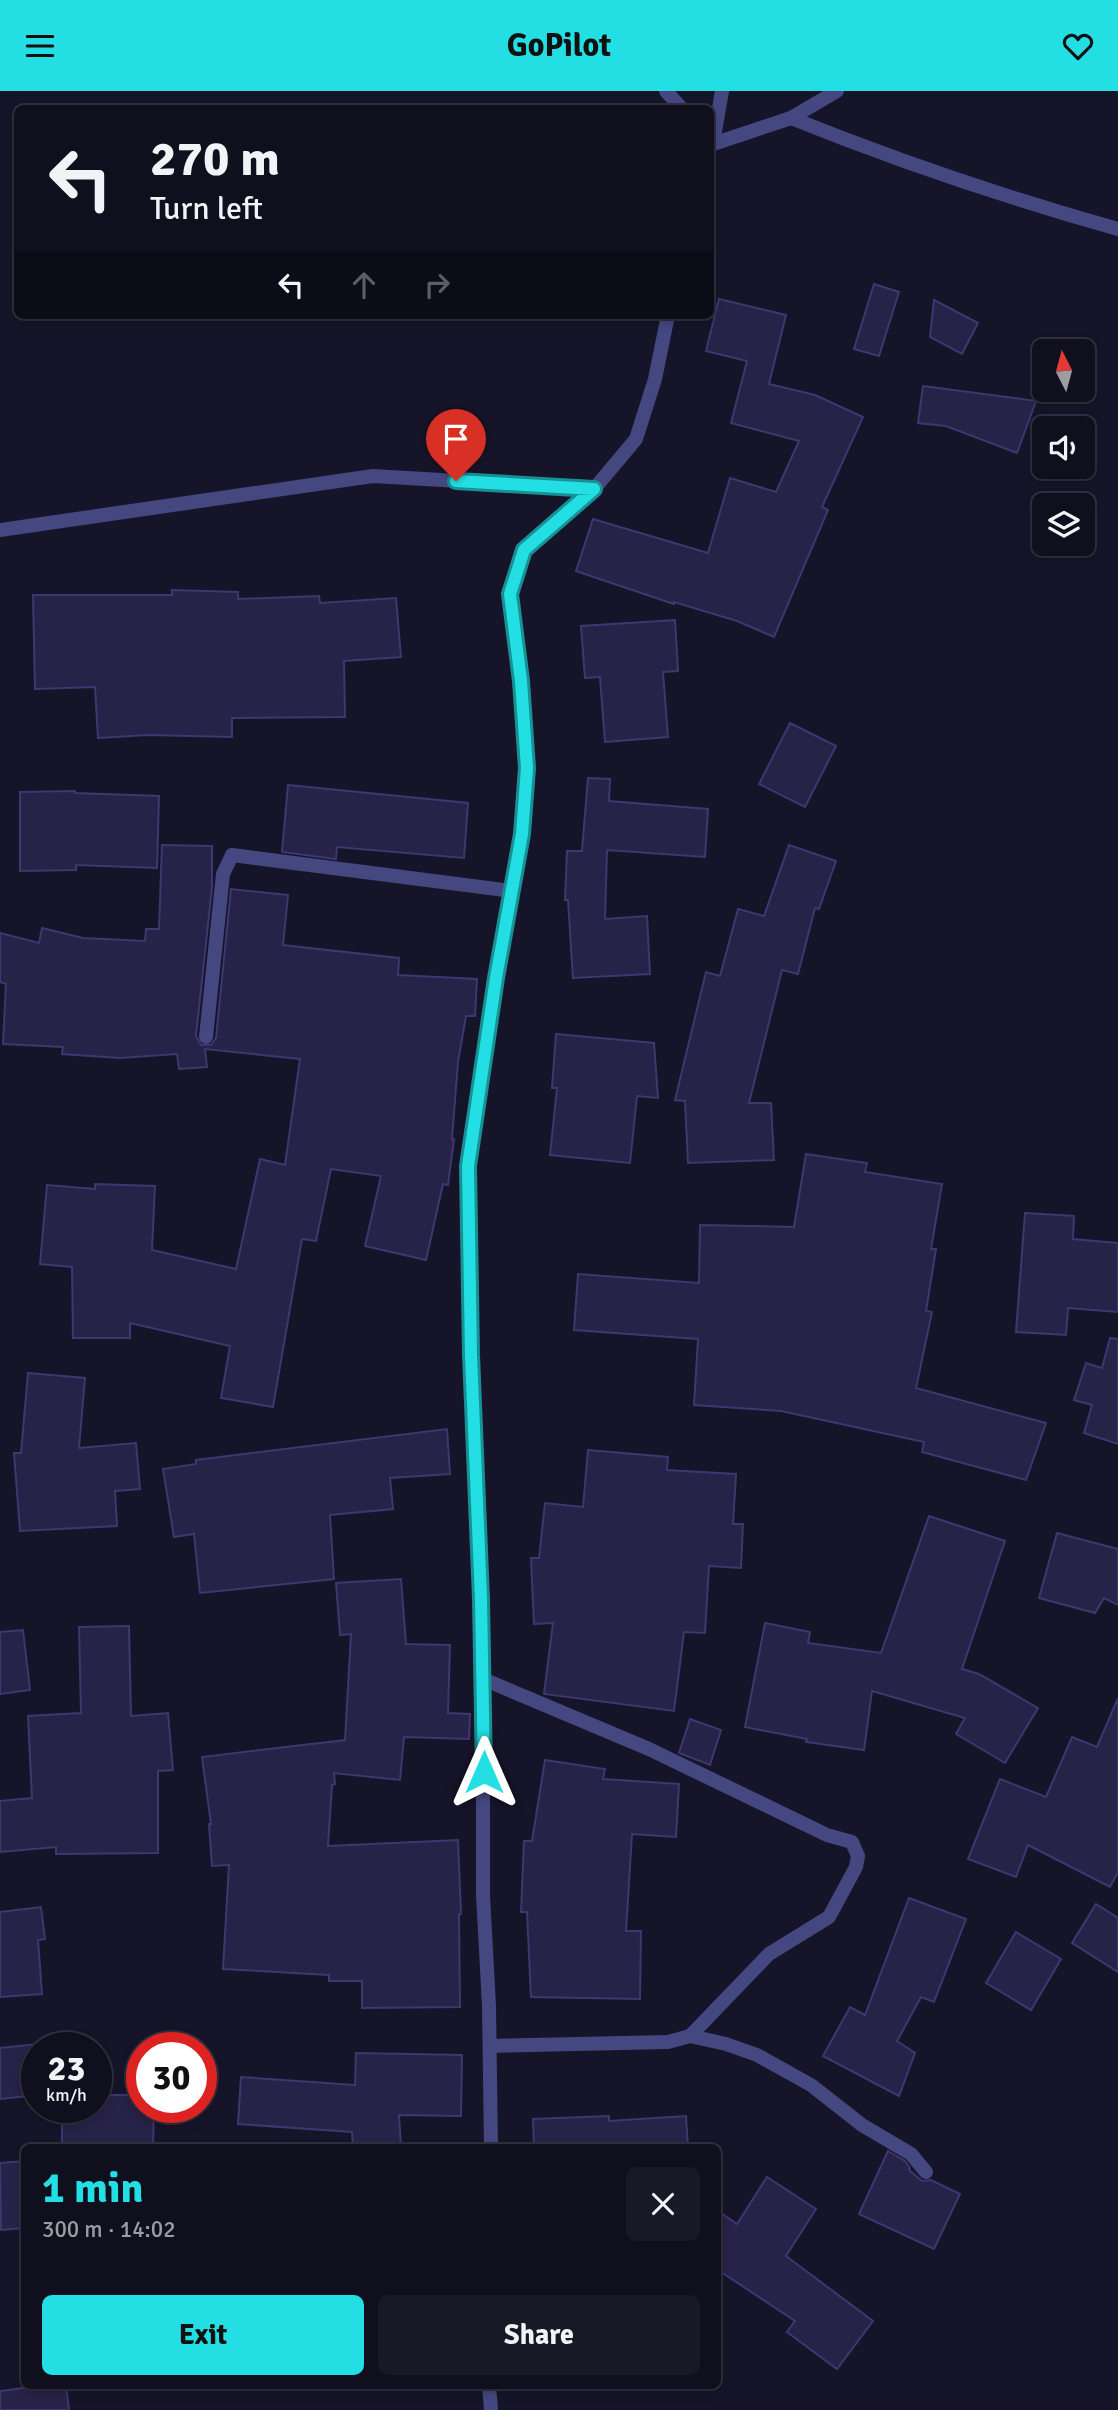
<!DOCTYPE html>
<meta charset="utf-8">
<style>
body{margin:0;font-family:Signika,sans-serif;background:#191827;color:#f1f3f6;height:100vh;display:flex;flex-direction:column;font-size:26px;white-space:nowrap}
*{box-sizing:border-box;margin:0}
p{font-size:23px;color:#9c9ca4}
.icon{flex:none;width:38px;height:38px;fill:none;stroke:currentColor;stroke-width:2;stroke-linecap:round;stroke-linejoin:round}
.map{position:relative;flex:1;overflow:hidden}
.side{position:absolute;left:21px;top:2053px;width:700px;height:245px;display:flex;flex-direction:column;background:#100f1e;border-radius:10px;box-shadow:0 4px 10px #0003,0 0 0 2px #302f3c}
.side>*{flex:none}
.banner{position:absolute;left:14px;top:14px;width:700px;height:214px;border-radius:10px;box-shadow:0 4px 10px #0003,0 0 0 2px #302f3c;background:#100f1e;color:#f1f3f6;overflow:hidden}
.needle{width:46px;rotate:354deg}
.buttons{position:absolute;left:1032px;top:248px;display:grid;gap:14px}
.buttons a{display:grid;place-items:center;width:63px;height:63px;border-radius:10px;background:#100f1e;box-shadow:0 4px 10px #0003,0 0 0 2px #302f3c;font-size:35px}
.speed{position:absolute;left:21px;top:1941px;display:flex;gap:14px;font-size:35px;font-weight:700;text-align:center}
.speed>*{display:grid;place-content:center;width:91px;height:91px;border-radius:50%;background:#100f1e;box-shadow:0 4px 10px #0003,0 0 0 2px #302f3c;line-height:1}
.speed small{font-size:18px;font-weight:400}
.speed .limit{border:10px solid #d22;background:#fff;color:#111}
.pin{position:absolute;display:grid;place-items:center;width:60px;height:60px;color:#fff;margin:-72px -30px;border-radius:50% 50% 50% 0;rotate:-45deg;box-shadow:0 0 7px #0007}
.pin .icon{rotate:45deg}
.me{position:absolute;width:77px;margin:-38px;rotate:0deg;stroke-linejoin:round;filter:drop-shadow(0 0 5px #0008)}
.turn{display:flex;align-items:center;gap:24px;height:147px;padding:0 21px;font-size:32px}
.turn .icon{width:91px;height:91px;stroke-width:2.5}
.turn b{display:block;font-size:49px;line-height:60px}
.lanes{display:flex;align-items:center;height:66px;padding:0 21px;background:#0003;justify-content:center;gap:35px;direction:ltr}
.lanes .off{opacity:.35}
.round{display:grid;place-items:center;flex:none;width:74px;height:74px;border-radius:10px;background:#191827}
.summary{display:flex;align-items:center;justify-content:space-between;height:119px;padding:0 21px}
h1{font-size:42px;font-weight:800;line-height:52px;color:#23dfe3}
.cta{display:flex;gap:14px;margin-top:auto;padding:14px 21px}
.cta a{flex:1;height:80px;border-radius:10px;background:#23dfe3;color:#111;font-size:28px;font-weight:800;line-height:80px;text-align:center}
.cta a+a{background:#191827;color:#f1f3f6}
header{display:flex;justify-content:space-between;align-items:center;height:91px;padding:0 21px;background:#23dfe3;color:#111;font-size:32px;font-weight:800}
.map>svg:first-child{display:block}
.building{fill:#272247;stroke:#3e3770;stroke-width:2}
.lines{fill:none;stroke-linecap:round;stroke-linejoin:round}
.street{stroke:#454781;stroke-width:14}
.route-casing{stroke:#179194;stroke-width:18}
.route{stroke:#23dfe3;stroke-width:12}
</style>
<header><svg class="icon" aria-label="menu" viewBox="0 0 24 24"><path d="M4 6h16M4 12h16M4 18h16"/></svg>GoPilot<svg class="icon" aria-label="heart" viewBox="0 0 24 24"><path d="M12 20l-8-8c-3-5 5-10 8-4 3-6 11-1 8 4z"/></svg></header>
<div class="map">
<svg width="1118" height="2319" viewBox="0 0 1118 2319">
<rect width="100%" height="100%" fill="#161428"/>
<g class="building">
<path d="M 874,193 L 899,201 L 879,265 L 854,258 Z"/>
<path d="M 719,208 L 786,224 L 769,293 L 815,304 L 863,326 L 822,416 L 828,419 L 774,546 L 737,530 L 674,511 L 674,513 L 576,480 L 593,428 L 708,462 L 730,387 L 776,401 L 799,350 L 731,332 L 747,270 L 706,260 Z"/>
<path d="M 934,209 L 978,232 L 962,263 L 930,246 Z"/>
<path d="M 923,295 L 1036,310 L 1017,362 L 946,335 L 918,332 Z"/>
<path d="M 172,499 L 238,501 L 238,508 L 319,505 L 320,512 L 396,507 L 401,566 L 344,570 L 345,626 L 232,627 L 232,646 L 148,644 L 98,647 L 95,596 L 35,598 L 33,504 L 172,504 Z"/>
<path d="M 675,529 L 678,580 L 663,581 L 668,646 L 605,651 L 600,586 L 585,587 L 581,535 Z"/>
<path d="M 790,632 L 836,655 L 805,716 L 759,693 Z"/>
<path d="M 588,687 L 610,688 L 609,710 L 708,718 L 705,766 L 607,759 L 605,828 L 647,825 L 650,883 L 573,887 L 568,809 L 565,809 L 567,760 L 582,760 Z"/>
<path d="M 288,694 L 468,712 L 464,767 L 337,756 L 336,768 L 282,761 Z"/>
<path d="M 75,700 L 75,702 L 159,705 L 157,777 L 76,774 L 76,779 L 20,780 L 20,701 Z"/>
<path d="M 162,754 L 212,755 L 212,796 L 196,945 L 201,954 L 211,954 L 216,947 L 231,798 L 288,804 L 283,854 L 399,867 L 398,884 L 477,888 L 475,925 L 466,925 L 458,971 L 452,1048 L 454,1048 L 448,1094 L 443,1093 L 426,1169 L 365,1155 L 381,1085 L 331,1078 L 316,1150 L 302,1148 L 273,1316 L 221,1307 L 230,1255 L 130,1232 L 130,1247 L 73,1247 L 72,1176 L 40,1173 L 47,1094 L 95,1098 L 95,1093 L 155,1095 L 152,1159 L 236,1178 L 260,1068 L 285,1074 L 300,968 L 205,958 L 207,976 L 179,978 L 177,963 L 120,967 L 62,963 L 63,956 L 3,953 L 6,893 L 0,891 L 0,842 L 39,852 L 42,837 L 83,847 L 145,850 L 146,838 L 159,838 Z"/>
<path d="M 789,754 L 836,770 L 819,818 L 815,817 L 798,883 L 782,879 L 749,1012 L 771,1012 L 774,1069 L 688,1072 L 685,1010 L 675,1009 L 706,881 L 720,885 L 738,818 L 764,825 Z"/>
<path d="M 556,943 L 654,952 L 658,1007 L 637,1005 L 630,1072 L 550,1064 L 557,997 L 552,997 Z"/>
<path d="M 806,1063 L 867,1072 L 865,1081 L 942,1093 L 931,1158 L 936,1158 L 926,1220 L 932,1221 L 916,1297 L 1046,1332 L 1026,1389 L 922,1361 L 924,1351 L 781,1320 L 694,1314 L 698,1248 L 574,1239 L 578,1183 L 699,1192 L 700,1134 L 794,1136 Z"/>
<path d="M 1025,1122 L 1074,1125 L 1073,1148 L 1118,1152 L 1118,1221 L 1068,1217 L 1066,1244 L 1016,1241 Z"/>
<path d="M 1110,1247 L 1118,1248 L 1118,1353 L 1084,1342 L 1092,1314 L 1074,1309 L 1086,1272 L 1102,1277 Z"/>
<path d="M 28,1282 L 85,1287 L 79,1357 L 136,1352 L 140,1398 L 115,1400 L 117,1435 L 20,1440 L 14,1362 L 21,1362 Z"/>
<path d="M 447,1338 L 450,1383 L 390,1387 L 393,1418 L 330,1424 L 334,1488 L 200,1502 L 194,1443 L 174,1446 L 163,1378 L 196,1373 L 196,1369 Z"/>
<path d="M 588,1359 L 668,1366 L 667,1379 L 736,1383 L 733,1433 L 743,1433 L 741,1477 L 709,1475 L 705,1542 L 684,1541 L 674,1620 L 544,1603 L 553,1532 L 534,1533 L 531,1467 L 539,1467 L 545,1412 L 583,1416 Z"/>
<path d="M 929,1425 L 1005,1450 L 962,1578 L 979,1583 L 1038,1617 L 1005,1672 L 956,1643 L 965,1627 L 872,1600 L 864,1659 L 806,1651 L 807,1648 L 745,1636 L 765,1532 L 810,1541 L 808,1552 L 881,1562 Z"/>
<path d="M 1057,1442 L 1118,1458 L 1118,1514 L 1104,1507 L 1095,1522 L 1039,1507 Z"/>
<path d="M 401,1488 L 406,1553 L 450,1554 L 448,1622 L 470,1623 L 469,1648 L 404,1646 L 400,1689 L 334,1682 L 335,1693 L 332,1694 L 328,1755 L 458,1749 L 461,1823 L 459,1823 L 460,1916 L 362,1917 L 362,1890 L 329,1890 L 329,1884 L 223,1878 L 229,1774 L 212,1775 L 209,1733 L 211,1733 L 202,1666 L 345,1649 L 351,1543 L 340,1544 L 336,1492 Z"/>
<path d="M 129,1535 L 131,1625 L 168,1622 L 173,1679 L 158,1680 L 158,1762 L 56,1763 L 56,1756 L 0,1761 L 0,1710 L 32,1707 L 28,1625 L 81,1622 L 79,1536 Z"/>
<path d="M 23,1539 L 30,1599 L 0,1603 L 0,1541 Z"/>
<path d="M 1118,1607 L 1118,1781 L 1110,1796 L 1028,1754 L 1016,1786 L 968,1768 L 1000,1688 L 1046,1706 L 1072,1646 L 1097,1656 Z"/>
<path d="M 690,1628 L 721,1639 L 710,1674 L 679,1662 Z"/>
<path d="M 545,1669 L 605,1678 L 603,1688 L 679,1693 L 676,1746 L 632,1743 L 626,1840 L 641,1840 L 640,1908 L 531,1906 L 527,1821 L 521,1821 L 524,1750 L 532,1750 Z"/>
<path d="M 909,1807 L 966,1828 L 934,1911 L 921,1906 L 897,1950 L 915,1962 L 899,2005 L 823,1965 L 850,1916 L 865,1924 Z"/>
<path d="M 1096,1813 L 1118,1827 L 1118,1881 L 1072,1852 Z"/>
<path d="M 41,1816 L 45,1848 L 38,1849 L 42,1903 L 0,1906 L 0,1821 Z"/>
<path d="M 1016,1841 L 1061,1868 L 1031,1919 L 986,1892 Z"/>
<path d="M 37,1953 L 37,2004 L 0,2008 L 0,1957 Z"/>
<path d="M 356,1962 L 462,1964 L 461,2025 L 399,2024 L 401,2056 L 353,2056 L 352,2041 L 238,2033 L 241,1986 L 355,1994 Z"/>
<path d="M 96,2004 L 142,2004 L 142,2016 L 154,2016 L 153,2056 L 62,2056 L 62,2016 L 96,2016 Z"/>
<path d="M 609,2025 L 609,2030 L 686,2025 L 688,2056 L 534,2056 L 533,2028 Z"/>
<path d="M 888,2060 L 905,2070 L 910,2077 L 909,2079 L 922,2090 L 931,2089 L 960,2103 L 934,2158 L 859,2123 Z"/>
<path d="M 24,2070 L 24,2137 L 1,2139 L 0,2072 Z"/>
<path d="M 767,2086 L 816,2118 L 786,2165 L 873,2230 L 837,2278 L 787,2241 L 795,2230 L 718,2179 L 718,2120 L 737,2133 Z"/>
<path d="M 47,2294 L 66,2294 L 69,2319 L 0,2319 L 0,2300 Z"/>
</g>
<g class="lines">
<g class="street">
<path d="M 666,0 L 682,18"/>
<path d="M 791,27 C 898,70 1007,107 1118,138"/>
<path d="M 710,50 L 713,52 L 722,0"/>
<path d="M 710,54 L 791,27 L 837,0"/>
<path d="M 0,439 L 373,385 L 594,398"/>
<path d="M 206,946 L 223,783 L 232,764 L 512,800"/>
<path d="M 483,1588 L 649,1658 L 827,1744 L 852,1751 L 858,1765 L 856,1776 L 829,1826 L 769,1863 L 690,1945 L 668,1951 L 490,1955"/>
<path d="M 690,1945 L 726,1953 L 757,1964 L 811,1994 L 862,2034 L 911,2063 L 926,2081"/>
<path d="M 491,2056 L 489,1915 L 483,1804 L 483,1588 L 471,1264 L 468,1075 L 496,887 L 522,743 L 527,677 L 521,590 L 511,503 L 524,459 L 594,398 L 636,348 L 655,288 L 668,224"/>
<path d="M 489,2294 L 491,2319"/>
</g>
</g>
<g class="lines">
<defs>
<path id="route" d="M 456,390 L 594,398 L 524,459 L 510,503 L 521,590 L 527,677 L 522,743 L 496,887 L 468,1075 L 471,1264 L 481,1508 L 484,1681"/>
</defs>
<use href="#route" class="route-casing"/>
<use href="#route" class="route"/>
</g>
</svg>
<div class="buttons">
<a><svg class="needle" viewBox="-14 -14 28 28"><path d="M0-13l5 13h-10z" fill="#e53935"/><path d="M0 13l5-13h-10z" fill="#9c9ca4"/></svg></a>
<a><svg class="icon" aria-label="sound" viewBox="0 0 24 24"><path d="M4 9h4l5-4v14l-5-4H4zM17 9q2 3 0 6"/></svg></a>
<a><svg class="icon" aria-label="layers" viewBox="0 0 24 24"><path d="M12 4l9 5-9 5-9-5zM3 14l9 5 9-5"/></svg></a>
</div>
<div class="speed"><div>23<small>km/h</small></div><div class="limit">30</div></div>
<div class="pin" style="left:456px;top:390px;background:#d93025"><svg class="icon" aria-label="arrive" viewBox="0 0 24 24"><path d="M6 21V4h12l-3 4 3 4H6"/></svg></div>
<svg class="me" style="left:484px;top:1681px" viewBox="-20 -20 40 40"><path d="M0-17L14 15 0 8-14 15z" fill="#23dfe3" stroke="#fff" stroke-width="4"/></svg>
<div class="banner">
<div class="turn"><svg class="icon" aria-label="left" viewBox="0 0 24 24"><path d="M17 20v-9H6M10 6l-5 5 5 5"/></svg><div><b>270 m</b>Turn left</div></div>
<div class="lanes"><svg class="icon" aria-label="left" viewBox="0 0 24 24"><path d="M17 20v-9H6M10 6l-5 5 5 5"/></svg><svg class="icon off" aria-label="ahead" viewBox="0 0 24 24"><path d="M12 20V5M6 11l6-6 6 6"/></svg><svg class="icon off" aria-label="right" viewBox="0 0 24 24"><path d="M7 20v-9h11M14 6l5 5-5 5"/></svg></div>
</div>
<section class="side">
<div class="summary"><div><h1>1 min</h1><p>300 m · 14:02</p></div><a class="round"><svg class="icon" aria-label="close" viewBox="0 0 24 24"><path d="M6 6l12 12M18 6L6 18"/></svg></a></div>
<div class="cta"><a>Exit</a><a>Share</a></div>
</section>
</div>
